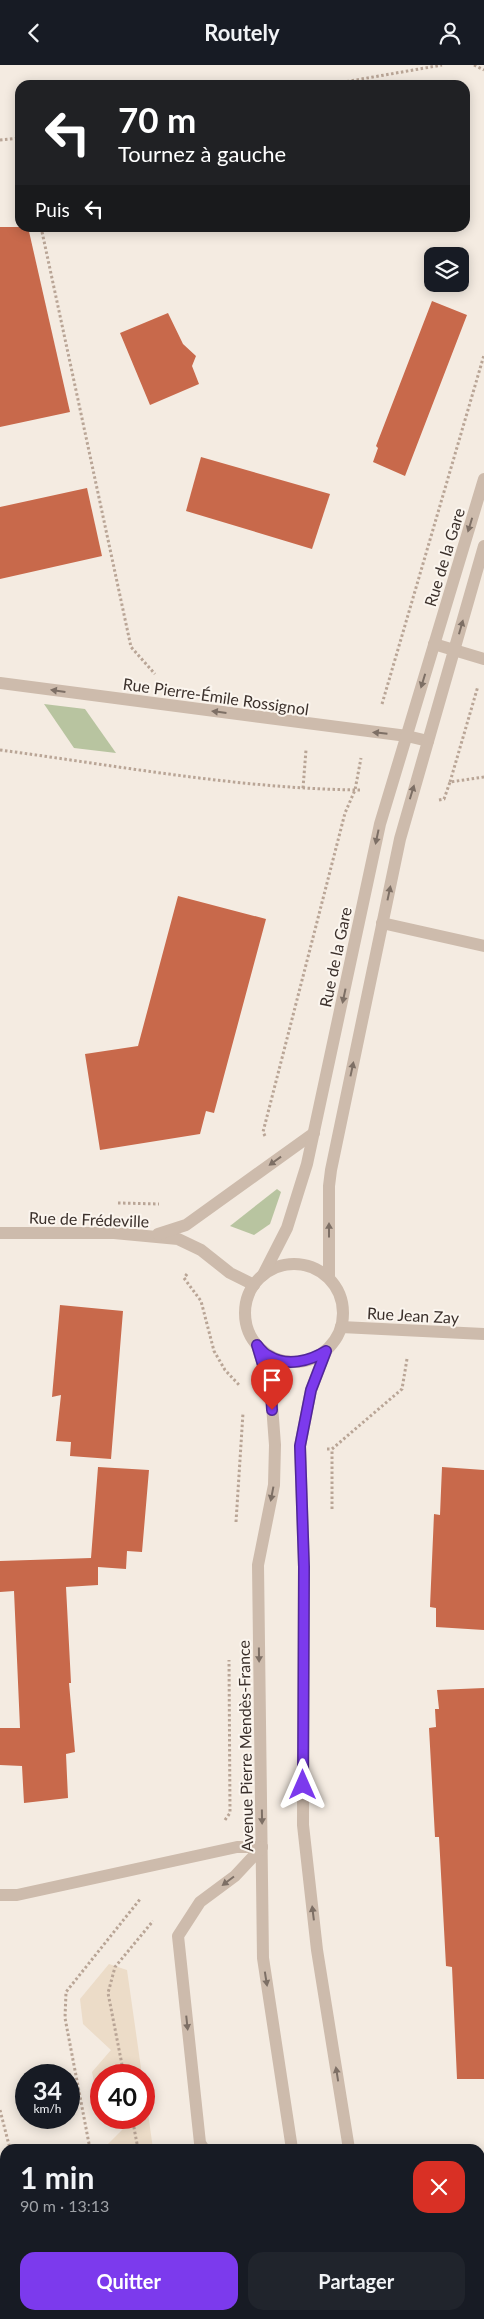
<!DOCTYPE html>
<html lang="fr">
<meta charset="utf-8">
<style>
body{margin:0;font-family:Lato,sans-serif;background:#20242c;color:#f1f3f6;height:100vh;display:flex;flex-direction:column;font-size:19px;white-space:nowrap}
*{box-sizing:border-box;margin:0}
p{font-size:16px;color:#9ea1a6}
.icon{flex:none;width:28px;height:28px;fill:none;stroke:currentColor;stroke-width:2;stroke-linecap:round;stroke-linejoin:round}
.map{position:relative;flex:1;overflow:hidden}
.panel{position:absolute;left:0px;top:2079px;width:485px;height:176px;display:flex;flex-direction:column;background:#171b24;border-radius:15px 15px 0 0;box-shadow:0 2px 12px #0003}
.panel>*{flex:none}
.banner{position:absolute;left:15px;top:15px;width:455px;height:152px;border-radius:15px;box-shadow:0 2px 12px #0003;background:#202124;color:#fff;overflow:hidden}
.controls{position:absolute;left:424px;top:182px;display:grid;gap:10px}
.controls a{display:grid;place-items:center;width:45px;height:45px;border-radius:10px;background:#171b24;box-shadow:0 2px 12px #0003;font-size:25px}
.speed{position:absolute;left:15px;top:1999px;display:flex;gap:10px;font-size:25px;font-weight:700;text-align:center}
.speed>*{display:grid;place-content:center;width:65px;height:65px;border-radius:50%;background:#171b24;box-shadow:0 2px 12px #0003;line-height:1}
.speed small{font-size:12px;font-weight:400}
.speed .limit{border:8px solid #d22;background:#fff;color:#111}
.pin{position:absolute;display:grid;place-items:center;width:42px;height:42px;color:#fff;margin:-51px -21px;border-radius:50% 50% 50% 0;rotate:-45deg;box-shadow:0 0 5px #0007}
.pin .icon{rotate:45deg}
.me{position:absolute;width:55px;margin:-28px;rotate:0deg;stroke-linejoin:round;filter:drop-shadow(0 0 4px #0008)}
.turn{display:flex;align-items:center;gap:18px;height:105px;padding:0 20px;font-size:22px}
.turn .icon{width:65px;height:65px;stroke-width:2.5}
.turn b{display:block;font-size:35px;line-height:42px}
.then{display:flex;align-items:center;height:48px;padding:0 20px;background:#0003;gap:10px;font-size:19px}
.round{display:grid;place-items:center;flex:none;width:52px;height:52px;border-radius:15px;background:#20242c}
.headline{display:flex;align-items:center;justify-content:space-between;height:85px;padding:0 20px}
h1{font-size:30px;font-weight:700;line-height:38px}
.button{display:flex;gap:10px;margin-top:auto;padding:10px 20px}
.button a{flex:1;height:58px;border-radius:15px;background:#7c3aed;color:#fff;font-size:20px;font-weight:700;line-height:58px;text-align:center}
.button a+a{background:#20242c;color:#f1f3f6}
header{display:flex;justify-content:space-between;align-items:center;height:65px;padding:0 20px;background:#171b24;font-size:22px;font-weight:700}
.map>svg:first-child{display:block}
.green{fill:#b8c4a0}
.plaza{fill:#ecdcc8}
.building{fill:#c8694b}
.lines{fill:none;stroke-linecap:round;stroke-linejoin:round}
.path{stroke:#b9a596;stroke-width:3;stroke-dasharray:2.5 2.5;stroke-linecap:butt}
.minor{stroke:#cdbbac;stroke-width:12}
.oneway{fill:#7d6f65}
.route-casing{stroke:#51269a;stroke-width:12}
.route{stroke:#7c3aed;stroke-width:9}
.labels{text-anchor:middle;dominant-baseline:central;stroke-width:4;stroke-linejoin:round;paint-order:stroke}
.street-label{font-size:16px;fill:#3b302b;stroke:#fbf5ee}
</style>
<header><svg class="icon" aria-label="back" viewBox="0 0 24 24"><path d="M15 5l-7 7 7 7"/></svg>Routely<svg class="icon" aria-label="person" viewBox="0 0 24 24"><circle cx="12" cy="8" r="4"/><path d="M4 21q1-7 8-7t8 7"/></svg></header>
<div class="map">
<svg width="484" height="2254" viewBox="0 0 484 2254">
<rect width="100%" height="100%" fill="#f4ebe1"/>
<g class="green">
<path d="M 44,639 L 85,644 L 116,688 L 74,683 Z"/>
<path d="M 277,1124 L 281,1127 L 270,1159 L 254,1170 L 230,1161 Z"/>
</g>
<g class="plaza">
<path d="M 109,1899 L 127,1905 L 142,2010 L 101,2010 L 101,2035 L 97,2032 L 92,2007 L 111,1985 L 83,1959 L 80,1934 Z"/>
<path d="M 144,2019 L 153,2084 L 106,2084 L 106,2081 L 123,2064 L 119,2053 L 144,2052 Z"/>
<path d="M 134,2250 L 184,2250 L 185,2254 L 134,2254 Z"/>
</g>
<g class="building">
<path d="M 0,162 L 28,162 L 70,347 L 0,362 Z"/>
<path d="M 432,236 L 467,250 L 405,411 L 373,397 L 378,383 L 376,381 Z"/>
<path d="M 168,248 L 183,279 L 196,291 L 192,301 L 199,319 L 150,340 L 120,268 Z"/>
<path d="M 201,392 L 330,429 L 312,484 L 186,446 Z"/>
<path d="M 87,423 L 102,491 L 0,514 L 0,442 Z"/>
<path d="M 178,831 L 266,854 L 214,1048 L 206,1046 L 200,1069 L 100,1085 L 85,989 L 138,981 Z"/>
<path d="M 60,1240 L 123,1246 L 111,1394 L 70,1391 L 71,1377 L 56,1376 L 61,1330 L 52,1332 Z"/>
<path d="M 98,1402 L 149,1405 L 142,1487 L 127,1486 L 126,1504 L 98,1502 L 98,1520 L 66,1522 L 71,1618 L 69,1618 L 75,1687 L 66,1689 L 68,1733 L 24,1738 L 22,1701 L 0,1700 L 0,1663 L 20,1663 L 14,1526 L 0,1527 L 0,1496 L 91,1493 Z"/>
<path d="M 442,1402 L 484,1405 L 484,1565 L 436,1562 L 436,1543 L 430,1542 L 434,1449 L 440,1450 Z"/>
<path d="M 484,1623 L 484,2014 L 457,2014 L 452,1902 L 446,1901 L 439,1772 L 435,1772 L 429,1663 L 436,1662 L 435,1644 L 439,1644 L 437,1625 Z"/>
</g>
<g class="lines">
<g class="path">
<path d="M 474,0 L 484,5"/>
<path d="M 327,20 L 442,0"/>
<path d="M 0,75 L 20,73"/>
<path d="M 41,162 L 131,582 L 155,609"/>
<path d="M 382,639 L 484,290"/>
<path d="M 0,685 C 120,701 241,724 362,725"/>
<path d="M 450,717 L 478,621"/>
<path d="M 303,723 L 306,685"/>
<path d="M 439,735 L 444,734 L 450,717 L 484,712"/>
<path d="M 265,1071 L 263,1067 L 345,748 L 355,725 L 361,693"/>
<path d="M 118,1138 L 159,1139"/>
<path d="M 187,1209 L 184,1213 L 201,1236 L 214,1286 L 225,1305 L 240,1321"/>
<path d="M 327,1384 L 332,1384 L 402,1324 L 407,1294"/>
<path d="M 332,1444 L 332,1384"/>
<path d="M 236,1457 L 243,1348"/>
<path d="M 225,1755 L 230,1748 L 229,1595"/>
<path d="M 124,2010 L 108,1928 L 115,1902 L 153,1856"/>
<path d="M 0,2045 L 10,2084"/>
<path d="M 132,2052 L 138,2084"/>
<path d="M 90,2084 L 65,1953 L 66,1927 L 141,1833"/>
<path d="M 122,2250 L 123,2254"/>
<path d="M 165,2250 L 165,2254"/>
<path d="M 8,2254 L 9,2250"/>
</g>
<g class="minor">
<path d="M 434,579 L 484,594"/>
<path d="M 0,618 L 407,671 L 428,676"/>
<path d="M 382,858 L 484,881"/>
<path d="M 0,1168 L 114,1168 L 178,1174 L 201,1185 L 230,1208 L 254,1220"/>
<path d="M 158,1169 L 186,1160 L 314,1068"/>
<circle cx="294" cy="1248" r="49"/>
<path d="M 263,1210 L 287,1163 L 307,1099 L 380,759 L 484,414"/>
<path d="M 329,1213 L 329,1121 L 331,1105 L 400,774 L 484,481"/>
<path d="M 341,1262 L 484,1269"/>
<path d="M 257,1280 L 271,1327 L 275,1380 L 274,1420 L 258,1500 L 263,1893 L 292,2084"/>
<path d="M 326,1286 L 311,1325 L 300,1381 L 304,1502 L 303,1760 L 317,1885 L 349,2084"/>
<path d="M 0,1830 L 17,1830 L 237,1782 L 262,1782"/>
<path d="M 204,2084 L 200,2078 L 178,1871 L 200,1837 L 235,1811 L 262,1782"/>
<path d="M 321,2250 L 322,2254"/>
<path d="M 376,2250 L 377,2254"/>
<path d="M 261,2254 L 262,2250"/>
</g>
</g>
<defs><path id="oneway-solid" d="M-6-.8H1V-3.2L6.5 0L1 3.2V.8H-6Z" transform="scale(1.25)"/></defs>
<g class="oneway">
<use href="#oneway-solid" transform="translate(470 460) rotate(107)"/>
<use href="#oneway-solid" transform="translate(461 562) rotate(-74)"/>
<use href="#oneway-solid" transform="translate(423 616) rotate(107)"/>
<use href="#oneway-solid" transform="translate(58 626) rotate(-172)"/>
<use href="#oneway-solid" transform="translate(219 647) rotate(-173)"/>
<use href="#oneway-solid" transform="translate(380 668) rotate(-174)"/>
<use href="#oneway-solid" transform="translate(412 727) rotate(-73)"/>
<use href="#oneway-solid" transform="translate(377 772) rotate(102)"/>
<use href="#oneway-solid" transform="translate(389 828) rotate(-78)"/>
<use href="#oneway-solid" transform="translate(344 931) rotate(102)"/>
<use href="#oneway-solid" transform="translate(352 1004) rotate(-78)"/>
<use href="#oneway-solid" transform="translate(275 1096) rotate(144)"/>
<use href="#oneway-solid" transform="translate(329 1165) rotate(-90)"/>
<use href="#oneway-solid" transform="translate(272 1429) rotate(101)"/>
<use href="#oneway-solid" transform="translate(259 1590) rotate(89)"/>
<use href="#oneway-solid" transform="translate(262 1752) rotate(89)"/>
<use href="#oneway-solid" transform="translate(228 1816) rotate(143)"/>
<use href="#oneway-solid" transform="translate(313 1848) rotate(-97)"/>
<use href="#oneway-solid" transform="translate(266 1914) rotate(81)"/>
<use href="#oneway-solid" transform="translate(187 1958) rotate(84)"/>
<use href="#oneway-solid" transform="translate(337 2009) rotate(-99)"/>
</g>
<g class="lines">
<defs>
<path id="route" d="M 272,1345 L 271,1327 L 257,1280 C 260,1284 264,1289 269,1291 C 287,1302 310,1296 326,1286 L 311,1325 L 300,1381 L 304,1502 L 303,1720"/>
</defs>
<use href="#route" class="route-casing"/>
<use href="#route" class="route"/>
</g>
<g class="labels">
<g class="street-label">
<text transform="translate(444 492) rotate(-73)">Rue de la Gare</text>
<text transform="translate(216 631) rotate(8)">Rue Pierre-Émile Rossignol</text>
<text transform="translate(335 892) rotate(-78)">Rue de la Gare</text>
<text transform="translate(89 1154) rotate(2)">Rue de Frédeville</text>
<text transform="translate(413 1250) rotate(3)">Rue Jean Zay</text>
<text transform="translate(245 1681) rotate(-91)">Avenue Pierre Mendès-France</text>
</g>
</g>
</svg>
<div class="controls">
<a><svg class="icon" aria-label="layers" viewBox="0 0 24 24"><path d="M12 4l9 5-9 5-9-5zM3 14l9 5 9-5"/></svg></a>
</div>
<div class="speed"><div>34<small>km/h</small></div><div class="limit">40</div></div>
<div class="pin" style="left:272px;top:1345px;background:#d93025"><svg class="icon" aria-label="arrive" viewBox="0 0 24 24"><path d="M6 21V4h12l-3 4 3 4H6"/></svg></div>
<svg class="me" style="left:303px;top:1720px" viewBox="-20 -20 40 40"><path d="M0-17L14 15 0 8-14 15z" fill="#7c3aed" stroke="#fff" stroke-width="4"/></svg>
<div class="banner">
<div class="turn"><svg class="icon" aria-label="left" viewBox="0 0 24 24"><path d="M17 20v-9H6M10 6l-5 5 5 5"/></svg><div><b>70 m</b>Tournez à gauche</div></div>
<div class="then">Puis<svg class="icon" aria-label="left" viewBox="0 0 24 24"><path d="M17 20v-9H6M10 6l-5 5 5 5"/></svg></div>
</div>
<section class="panel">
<div class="headline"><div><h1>1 min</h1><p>90 m · 13:13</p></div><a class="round" style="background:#d93025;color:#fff"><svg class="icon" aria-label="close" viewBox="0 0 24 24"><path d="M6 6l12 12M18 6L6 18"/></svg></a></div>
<div class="button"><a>Quitter</a><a>Partager</a></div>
</section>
</div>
